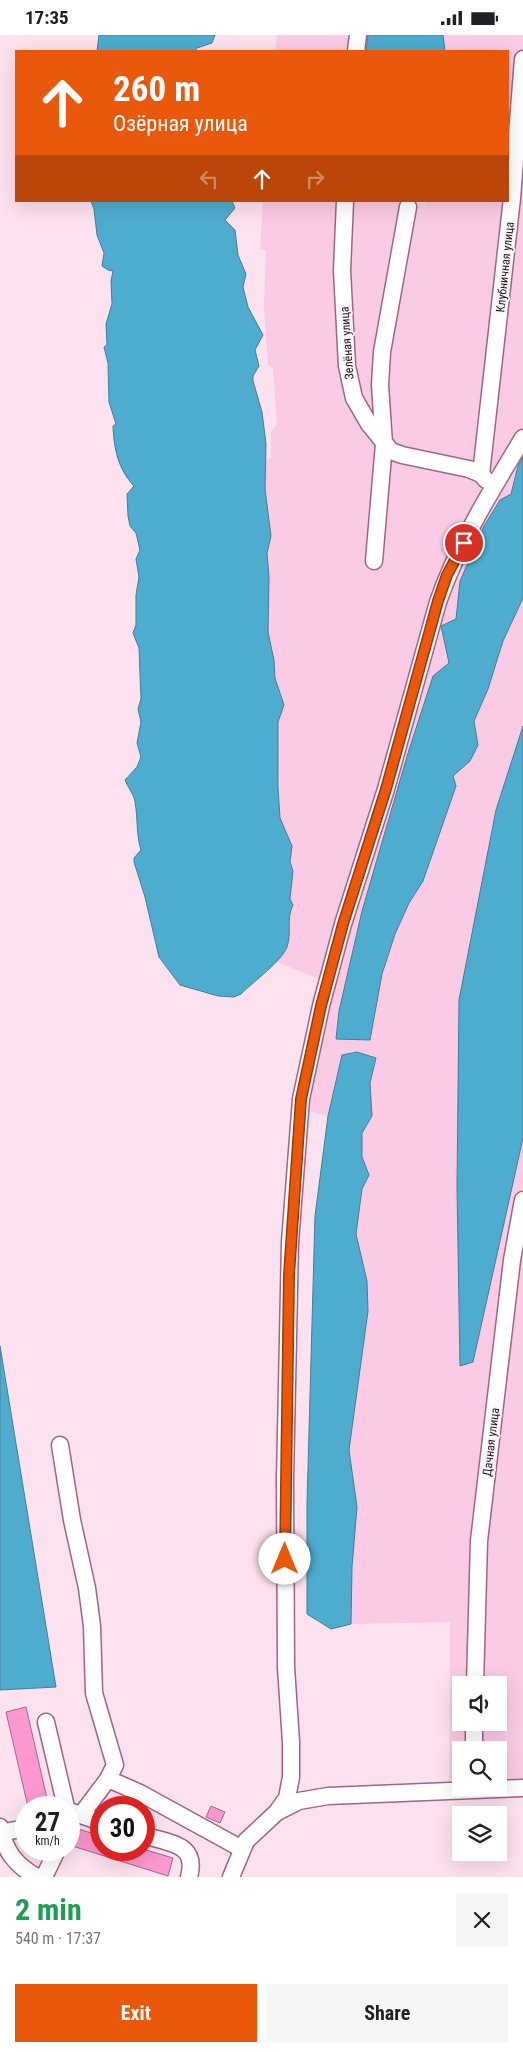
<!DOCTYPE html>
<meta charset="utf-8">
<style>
body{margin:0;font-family:"Roboto Condensed",sans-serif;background:#f6f6f6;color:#202124;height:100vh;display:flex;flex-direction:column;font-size:19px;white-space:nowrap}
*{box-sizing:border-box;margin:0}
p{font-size:16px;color:#757577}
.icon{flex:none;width:28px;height:28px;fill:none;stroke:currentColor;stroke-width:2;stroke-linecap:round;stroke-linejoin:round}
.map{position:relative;height:1842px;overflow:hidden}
.sheet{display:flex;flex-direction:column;background:#fff;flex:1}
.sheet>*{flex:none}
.top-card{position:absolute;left:15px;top:15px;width:494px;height:152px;border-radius:0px;box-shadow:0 5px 20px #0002;background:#ea580c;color:#fff;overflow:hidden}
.tools{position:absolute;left:452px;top:1641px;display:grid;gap:10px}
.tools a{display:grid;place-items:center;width:55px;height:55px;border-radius:0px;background:#fff;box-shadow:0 5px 20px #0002;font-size:25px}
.speed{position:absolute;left:15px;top:1761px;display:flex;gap:10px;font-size:25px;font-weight:700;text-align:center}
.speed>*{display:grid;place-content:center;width:65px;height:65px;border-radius:50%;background:#fff;box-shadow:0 5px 20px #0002;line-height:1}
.speed small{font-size:12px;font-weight:400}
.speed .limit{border:8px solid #d22;background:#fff;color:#111}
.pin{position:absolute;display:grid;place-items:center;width:42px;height:42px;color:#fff;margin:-21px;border:2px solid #fff;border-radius:50%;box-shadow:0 1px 5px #0007}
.me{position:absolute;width:55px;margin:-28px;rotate:0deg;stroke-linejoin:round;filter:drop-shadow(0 0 4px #0008)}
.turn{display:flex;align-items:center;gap:18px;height:105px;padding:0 15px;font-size:22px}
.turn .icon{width:65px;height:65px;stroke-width:2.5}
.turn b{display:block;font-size:35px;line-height:42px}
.lanes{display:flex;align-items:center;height:48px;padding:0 15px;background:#0003;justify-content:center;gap:25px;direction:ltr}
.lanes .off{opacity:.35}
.round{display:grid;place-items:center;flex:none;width:52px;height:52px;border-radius:0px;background:#f6f6f6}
.head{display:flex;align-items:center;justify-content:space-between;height:85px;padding:0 15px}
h1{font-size:30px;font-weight:700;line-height:38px;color:#1e9e55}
.button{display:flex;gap:10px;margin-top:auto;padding:10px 15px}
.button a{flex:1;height:58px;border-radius:0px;background:#ea580c;color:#fff;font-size:20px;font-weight:700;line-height:58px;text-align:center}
.button a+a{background:#f6f6f6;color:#202124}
.status{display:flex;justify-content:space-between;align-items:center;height:35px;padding:0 25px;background:#fff;direction:ltr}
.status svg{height:14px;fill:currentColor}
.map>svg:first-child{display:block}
.green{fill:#fbcae4;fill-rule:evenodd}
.water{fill:#4eaccf;stroke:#437e9a}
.building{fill:#fb98d0;stroke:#a36889}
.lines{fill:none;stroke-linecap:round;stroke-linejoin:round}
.minor-casing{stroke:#9f6586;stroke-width:19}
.minor{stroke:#fff;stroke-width:16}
.route-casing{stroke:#983908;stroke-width:12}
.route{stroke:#ea580c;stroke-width:9}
.labels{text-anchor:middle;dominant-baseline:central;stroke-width:4;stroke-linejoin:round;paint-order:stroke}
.street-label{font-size:12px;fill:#28111e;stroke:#f7f7f7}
</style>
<div class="status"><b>17:35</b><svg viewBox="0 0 49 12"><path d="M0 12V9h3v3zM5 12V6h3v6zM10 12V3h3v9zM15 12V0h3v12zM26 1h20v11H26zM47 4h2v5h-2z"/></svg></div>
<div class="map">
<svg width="523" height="1842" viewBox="0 0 523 1842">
<rect width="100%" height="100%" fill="#fce1ef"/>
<g class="green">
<path d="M 277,0 L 368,0 L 366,16 L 275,16 Z"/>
<path d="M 443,0 L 523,0 L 523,1759 L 449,1761 L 450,1587 L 351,1589 L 331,1594 L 307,1579 L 307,1469 L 315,1181 L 328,1081 L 291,1072 L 317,943 L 277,927 L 287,912 L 289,900 L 290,854 L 293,836 L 290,827 L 292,810 L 280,783 L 278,687 L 284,670 L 275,643 L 274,625 L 268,597 L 269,542 L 267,518 L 271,501 L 265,454 L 266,425 L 271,423 L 271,396 L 277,390 L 273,334 L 268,330 L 264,271 L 266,215 L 260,214 L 263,166 L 401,166 L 425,169 L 426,166 L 508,166 L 508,16 L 445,16 ZM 461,1650 L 499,1650 L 499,1688 L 461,1688 ZM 461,1715 L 499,1715 L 499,1752 L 461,1752 Z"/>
</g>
<g class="water">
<path d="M 99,0 L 215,0 L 212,8 L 197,13 L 195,16 L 97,16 Z"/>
<path d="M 368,0 L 443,0 L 445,16 L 366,16 Z"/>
<path d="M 91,166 L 232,166 L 235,173 L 225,185 L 235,195 L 238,220 L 246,239 L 243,252 L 248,272 L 263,300 L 255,315 L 259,331 L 253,341 L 253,346 L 262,377 L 266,409 L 265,454 L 271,501 L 267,518 L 269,542 L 268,597 L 274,625 L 275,643 L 284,670 L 278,687 L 278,752 L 280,783 L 292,811 L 290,827 L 293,836 L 290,864 L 293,870 C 286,883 292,898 287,912 C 281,927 254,946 241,959 L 234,962 L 218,961 L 180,950 L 159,922 L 145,862 L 134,827 L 134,823 L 141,815 C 136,799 138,784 135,767 C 134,759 128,753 125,745 L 137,732 L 141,722 L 137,708 L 141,687 L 138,674 L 141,664 L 139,613 L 133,598 L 136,590 L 136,560 L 139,542 L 136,524 L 140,515 L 136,498 L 130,491 L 128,481 L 127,459 L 134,451 C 118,434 114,414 113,391 L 116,389 L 109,367 L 108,328 L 104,312 L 107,310 L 106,289 L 112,269 L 111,246 L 113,236 L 108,235 L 102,231 L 104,218 L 97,200 L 94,174 Z"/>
<path d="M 523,422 L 523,563 L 503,606 L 488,654 L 474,686 L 478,710 L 470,726 L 453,741 L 456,751 L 423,846 L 409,868 L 395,899 L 382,939 L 370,1005 L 336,1004 L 339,976 L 362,876 L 408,718 L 433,641 L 449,628 L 441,591 L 456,584 L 460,546 L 484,491 L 500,465 L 511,459 L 518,431 Z"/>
<path d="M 523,691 L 523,1103 L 473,1327 L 460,1331 L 457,1152 L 459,965 L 496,775 Z"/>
<path d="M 357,1017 L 376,1023 L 370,1048 L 372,1081 L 362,1098 L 362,1122 L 369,1140 L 362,1154 L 356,1199 L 367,1246 L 368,1276 L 349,1415 L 357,1472 L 352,1532 L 351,1589 L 331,1594 L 307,1579 L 307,1469 L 315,1181 L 328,1081 L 342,1020 Z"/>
<path d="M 0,1311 L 56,1652 L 0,1655 Z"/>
</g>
<g class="building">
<path d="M 26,1672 L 49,1772 L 28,1772 L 6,1677 Z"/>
<path d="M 211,1771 L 225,1777 L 220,1788 L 206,1782 Z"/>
<path d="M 72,1792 L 101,1801 L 101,1815 L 146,1815 L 173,1823 L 168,1841 L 69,1810 Z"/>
</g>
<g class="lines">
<defs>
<g id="minor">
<path d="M 356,16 L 358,0"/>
<path d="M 345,166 L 342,235 L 347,331 L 354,363 L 369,389 L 391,416 L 402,420 L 469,434 L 481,439 L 486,445"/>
<path d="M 481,439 L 512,163 L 523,24"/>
<path d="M 374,526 L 384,409 L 380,350 L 382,317 L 408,172"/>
<path d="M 60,1410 L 72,1485 L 87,1553 L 92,1591 L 94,1658 L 115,1730 L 108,1744 L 81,1780"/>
<path d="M 475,1650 L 479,1506 L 512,1225 L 523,1165"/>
<path d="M 46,1687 L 66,1772"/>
<path d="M 474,1715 L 474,1688"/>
<path d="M 108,1744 L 140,1758 L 242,1814"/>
<path d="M 279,1776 L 299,1766 L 328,1761 L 523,1753"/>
<path d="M 72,1777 L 101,1787"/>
<path d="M 0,1792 C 5,1816 15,1830 37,1842"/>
<path d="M 0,1798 L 26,1793"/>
<path d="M 144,1800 C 170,1809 198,1808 189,1842"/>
<path d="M 44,1842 L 57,1815"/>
<path d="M 231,1842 L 246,1806 L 277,1777 L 287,1763 L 291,1742 L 291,1707 L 286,1632 L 285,1445 L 290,1207 L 301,1064 L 321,971 L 343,889 L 386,754 L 438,567 C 458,509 491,456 523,403"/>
</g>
</defs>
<use href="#minor" class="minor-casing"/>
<use href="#minor" class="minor"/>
</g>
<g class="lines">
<defs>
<path id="route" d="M 285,1524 L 289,1240 L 301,1064 L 321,971 L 343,889 L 386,754 L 438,566 L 447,540 L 464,508"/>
</defs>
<use href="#route" class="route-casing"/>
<use href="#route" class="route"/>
</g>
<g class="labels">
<g class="street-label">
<text transform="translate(505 232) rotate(-84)">Клубничная улица</text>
<text transform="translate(347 308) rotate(-94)">Зелёная улица</text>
<text transform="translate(491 1407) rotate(-83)">Дачная улица</text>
</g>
</g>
</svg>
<div class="tools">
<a><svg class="icon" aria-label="sound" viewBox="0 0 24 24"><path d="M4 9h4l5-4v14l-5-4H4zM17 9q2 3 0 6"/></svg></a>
<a><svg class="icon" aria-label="search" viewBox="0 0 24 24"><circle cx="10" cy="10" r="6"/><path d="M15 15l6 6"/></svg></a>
<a><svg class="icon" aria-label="layers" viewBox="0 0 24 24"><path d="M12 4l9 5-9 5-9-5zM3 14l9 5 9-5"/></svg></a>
</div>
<div class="speed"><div>27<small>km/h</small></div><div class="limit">30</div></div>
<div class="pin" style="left:464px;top:508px;background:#d93025"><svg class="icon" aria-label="arrive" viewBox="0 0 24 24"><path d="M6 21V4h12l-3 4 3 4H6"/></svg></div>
<svg class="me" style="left:285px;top:1524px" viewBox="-20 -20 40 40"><circle r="19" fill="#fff"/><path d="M0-13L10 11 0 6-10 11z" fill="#ea580c"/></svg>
<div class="top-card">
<div class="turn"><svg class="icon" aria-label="ahead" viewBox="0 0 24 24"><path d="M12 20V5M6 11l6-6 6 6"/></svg><div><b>260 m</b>Озёрная улица</div></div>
<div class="lanes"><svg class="icon off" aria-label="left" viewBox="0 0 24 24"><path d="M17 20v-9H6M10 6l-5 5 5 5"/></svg><svg class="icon" aria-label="ahead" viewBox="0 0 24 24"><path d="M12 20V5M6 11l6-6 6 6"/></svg><svg class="icon off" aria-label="right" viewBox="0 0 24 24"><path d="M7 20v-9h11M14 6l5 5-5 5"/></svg></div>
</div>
</div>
<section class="sheet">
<div class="head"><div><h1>2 min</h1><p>540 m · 17:37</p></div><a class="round"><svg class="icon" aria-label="close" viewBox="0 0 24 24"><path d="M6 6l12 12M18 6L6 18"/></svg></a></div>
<div class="button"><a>Exit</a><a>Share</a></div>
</section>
